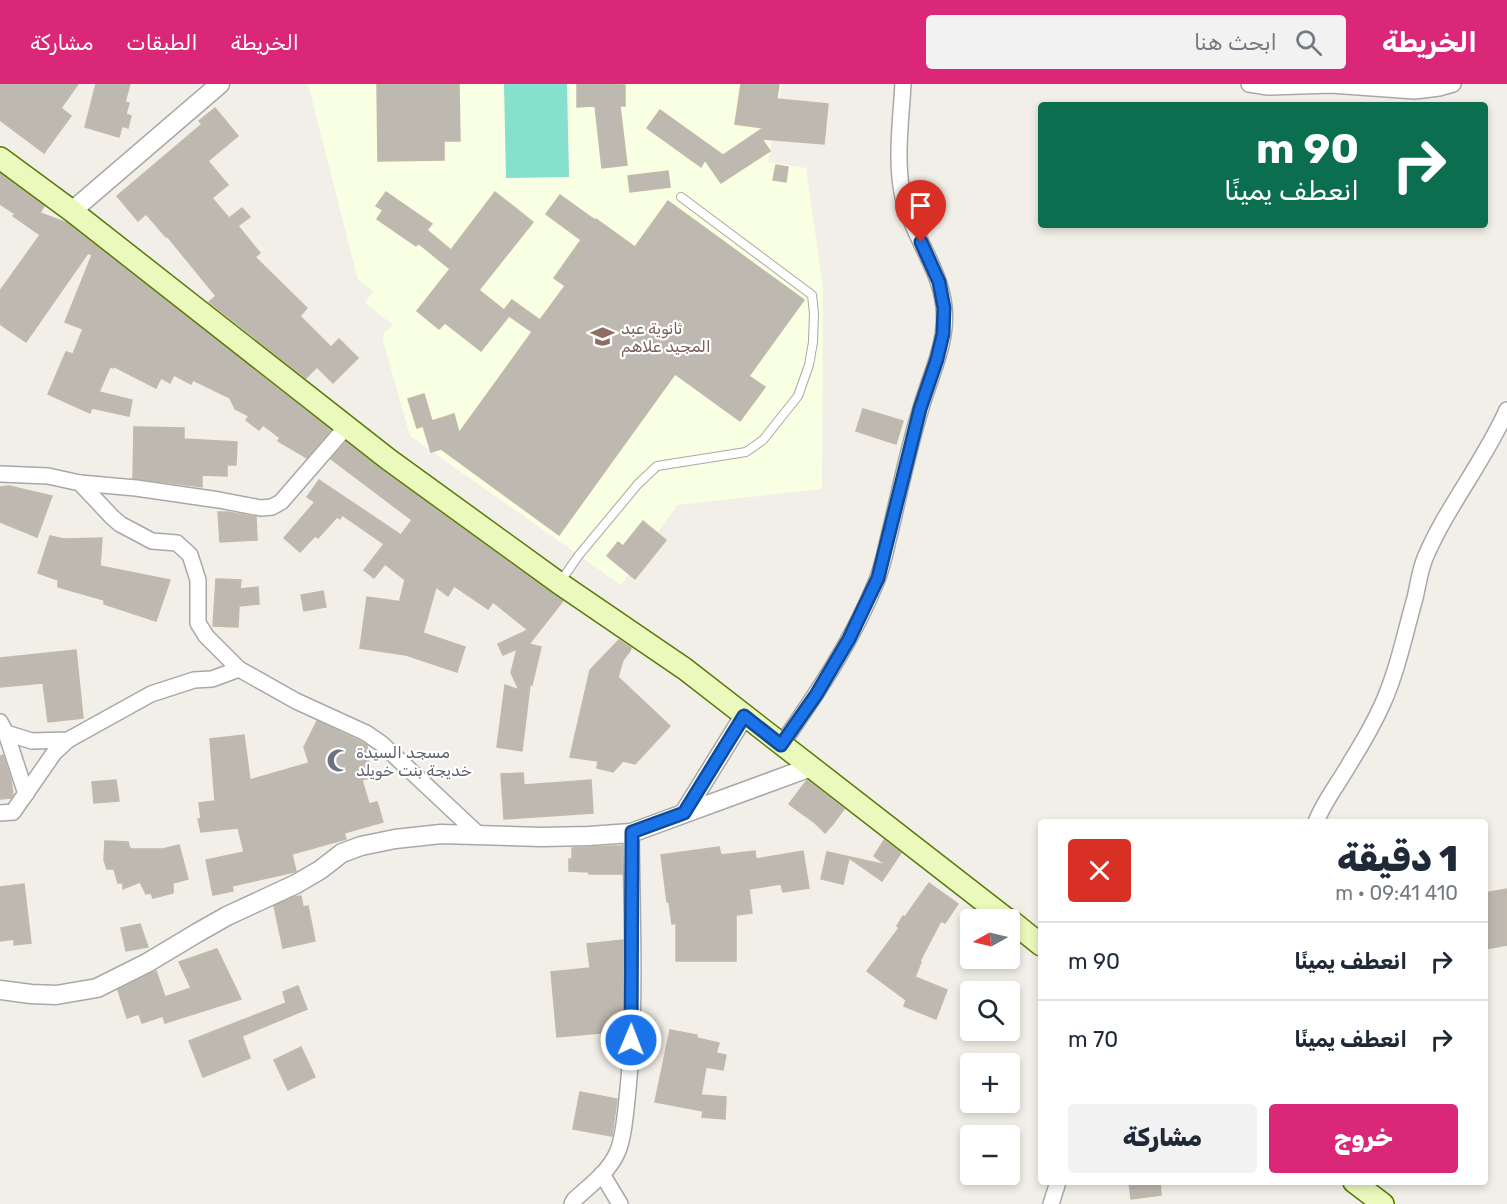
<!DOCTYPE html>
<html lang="ar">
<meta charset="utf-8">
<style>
body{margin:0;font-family:Rubik,Cairo,sans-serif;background:#f2f2f3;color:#1f2937;direction:rtl;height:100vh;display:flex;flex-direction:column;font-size:22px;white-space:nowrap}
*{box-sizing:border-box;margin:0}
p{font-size:20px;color:#747a83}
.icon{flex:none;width:33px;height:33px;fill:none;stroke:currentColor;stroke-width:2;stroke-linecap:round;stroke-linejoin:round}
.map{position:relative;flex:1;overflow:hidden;direction:ltr}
.details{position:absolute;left:1038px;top:735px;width:450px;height:366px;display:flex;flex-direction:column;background:#fff;border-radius:6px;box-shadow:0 3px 9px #0003;direction:rtl}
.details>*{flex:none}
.top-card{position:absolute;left:1038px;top:18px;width:450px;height:126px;border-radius:6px;box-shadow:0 3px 9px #0003;direction:rtl;background:#0b6e4f;color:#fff;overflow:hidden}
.needle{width:39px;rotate:262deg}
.fabs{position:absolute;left:960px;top:825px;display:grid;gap:12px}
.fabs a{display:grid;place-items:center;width:60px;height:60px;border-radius:6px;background:#fff;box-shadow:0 3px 9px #0003;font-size:30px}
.pin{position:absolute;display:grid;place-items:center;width:51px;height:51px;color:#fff;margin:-62px -26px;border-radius:50% 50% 50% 0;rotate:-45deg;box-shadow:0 0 6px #0007}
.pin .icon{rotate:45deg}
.me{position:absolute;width:66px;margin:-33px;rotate:1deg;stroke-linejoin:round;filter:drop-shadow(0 0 4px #0008)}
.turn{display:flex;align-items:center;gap:21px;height:126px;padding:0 30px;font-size:27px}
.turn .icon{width:78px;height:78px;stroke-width:2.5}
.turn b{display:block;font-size:42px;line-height:51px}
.round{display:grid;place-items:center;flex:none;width:63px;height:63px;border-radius:6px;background:#f2f2f3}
.head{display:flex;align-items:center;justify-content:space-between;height:102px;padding:0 30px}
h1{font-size:36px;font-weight:800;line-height:45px}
.primary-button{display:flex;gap:12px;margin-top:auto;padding:12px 30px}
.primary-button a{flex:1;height:69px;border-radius:6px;background:#db2777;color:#fff;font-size:24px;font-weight:800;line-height:69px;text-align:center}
.primary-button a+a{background:#f2f2f3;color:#1f2937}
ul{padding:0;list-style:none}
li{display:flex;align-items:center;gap:18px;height:78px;padding:0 30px;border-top:2px solid #e0e1e3}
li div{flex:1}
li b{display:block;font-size:22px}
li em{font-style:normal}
header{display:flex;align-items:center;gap:36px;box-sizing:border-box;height:84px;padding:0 30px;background:#db2777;color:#fff}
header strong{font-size:28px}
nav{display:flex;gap:33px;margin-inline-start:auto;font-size:21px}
.search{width:420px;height:54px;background:#f2f2f3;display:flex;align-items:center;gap:15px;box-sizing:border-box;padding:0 21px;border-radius:6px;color:#747a83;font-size:22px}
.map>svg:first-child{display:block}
.education{fill:#f9ffe2}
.pitch{fill:#87dfcd}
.building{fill:#beb9b0;stroke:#c3b9aa;stroke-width:1.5}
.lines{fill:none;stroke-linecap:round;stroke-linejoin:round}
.service-casing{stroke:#a8a8a8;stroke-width:10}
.minor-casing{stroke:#a8a8a8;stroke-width:18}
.tertiary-casing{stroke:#a8a8a8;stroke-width:21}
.secondary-casing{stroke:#577906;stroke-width:24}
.service{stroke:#fff;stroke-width:8}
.minor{stroke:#fff;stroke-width:15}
.tertiary{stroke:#fff;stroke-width:18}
.secondary{stroke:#ebf9bd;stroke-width:21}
.route-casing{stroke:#114b97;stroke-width:15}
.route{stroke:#1a73e8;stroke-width:10}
.labels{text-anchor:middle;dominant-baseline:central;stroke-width:4.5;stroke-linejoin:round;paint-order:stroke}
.education-label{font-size:16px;fill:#785e54;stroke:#fff;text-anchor:start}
.worship-label{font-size:16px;fill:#5b616d;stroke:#fff;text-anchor:start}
</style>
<header>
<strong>الخريطة</strong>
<div class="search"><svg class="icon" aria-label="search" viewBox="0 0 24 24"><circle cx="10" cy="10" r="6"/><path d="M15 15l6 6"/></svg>ابحث هنا</div>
<nav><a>الخريطة</a><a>الطبقات</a><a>مشاركة</a></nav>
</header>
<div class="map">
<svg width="1507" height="1120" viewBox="0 0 1507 1120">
<rect width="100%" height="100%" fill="#f1efe7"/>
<path class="education" d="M 308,0 L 782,0 L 768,78 L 806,84 L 823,204 L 822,405 L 677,421 L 621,501 L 410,352 L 383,257 L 384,249 L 393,241 L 365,219 L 373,207 L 358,196 Z"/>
<path class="pitch" d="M 504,0 L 567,0 L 569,93 L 506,94 Z"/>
<g class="building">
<path d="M 0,0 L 78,0 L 61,24 L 71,32 L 44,69 L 0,36 Z"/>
<path d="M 96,0 L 130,0 L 125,18 L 129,19 L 126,30 L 131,32 L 128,44 L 122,42 L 119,53 L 85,43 Z"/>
<path d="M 377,0 L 459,0 L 460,57 L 444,57 L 444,76 L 378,77 Z"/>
<path d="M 577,0 L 625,1 L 625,22 L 620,22 L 627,81 L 602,84 L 595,22 L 577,23 Z"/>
<path d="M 741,0 L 779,0 L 777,15 L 828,20 L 824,60 L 762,55 L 770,67 L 721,99 L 705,76 L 701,83 L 647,44 L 660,26 L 723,71 L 763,44 L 735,40 Z"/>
<path d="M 215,24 L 238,52 L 208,77 L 228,101 L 212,114 L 229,134 L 242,124 L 250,133 L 238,142 L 260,169 L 255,173 L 307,224 L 300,232 L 331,263 L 339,255 L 358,274 L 333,299 L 317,283 L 306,294 L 209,218 L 216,212 L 167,152 L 166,153 L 146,130 L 138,137 L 117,112 L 202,40 L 199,37 Z"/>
<path d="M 776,81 L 788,83 L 786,98 L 773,96 Z"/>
<path d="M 668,87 L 670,103 L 630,108 L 628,92 Z"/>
<path d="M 0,90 L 44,122 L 40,129 L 67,139 L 331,346 L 307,374 L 278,357 L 280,354 L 263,341 L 259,346 L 246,336 L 249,332 L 235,325 L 230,314 L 193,296 L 191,300 L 174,291 L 170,299 L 161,294 L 156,304 L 113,282 L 113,284 L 110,283 L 99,308 L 132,316 L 129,332 L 92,324 L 90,329 L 48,310 L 66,268 L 73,270 L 83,245 L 65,238 L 92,171 L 88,169 L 26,258 L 0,240 L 0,207 L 40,151 L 13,132 L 15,130 L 0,120 Z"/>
<path d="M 386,108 L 432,140 L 427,146 L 451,166 L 495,108 L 533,138 L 479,206 L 504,226 L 512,216 L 540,236 L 565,202 L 554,194 L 581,156 L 546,130 L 560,111 L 595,136 L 596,135 L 635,163 L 668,117 L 804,216 L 749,292 L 765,303 L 740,337 L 675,290 L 559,451 L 441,365 L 431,368 L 423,342 L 417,344 L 408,315 L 424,310 L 432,337 L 454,330 L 459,349 L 532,248 L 509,232 L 481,267 L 445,239 L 439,245 L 417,227 L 450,185 L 418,159 L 416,162 L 377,135 L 383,126 L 376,122 Z"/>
<path d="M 863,325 L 903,337 L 896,360 L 856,347 Z"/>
<path d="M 134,343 L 184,344 L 184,355 L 237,358 L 236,381 L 227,381 L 227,392 L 202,391 L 202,403 L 133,394 Z"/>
<path d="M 346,358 L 380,385 L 563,517 L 529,560 L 541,563 L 532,601 L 530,601 L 522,667 L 497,663 L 505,601 L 519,606 L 511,589 L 517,565 L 503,571 L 498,560 L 528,546 L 493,518 L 488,525 L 454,502 L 448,512 L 436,503 L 423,549 L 465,563 L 457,588 L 406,571 L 360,564 L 367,513 L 403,518 L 400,516 L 405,496 L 385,480 L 374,494 L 364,486 L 384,460 L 342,431 L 340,435 L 337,433 L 318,454 L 315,452 L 300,468 L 284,454 L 315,418 L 307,413 L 319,396 L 401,451 L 412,436 L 331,375 Z"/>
<path d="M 9,402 L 52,412 L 37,453 L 0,438 L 0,403 Z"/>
<path d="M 218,428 L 228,428 L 256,433 L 257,456 L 220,458 Z"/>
<path d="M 643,437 L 666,456 L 635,495 L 607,472 L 618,458 L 623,462 Z"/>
<path d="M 50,452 L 64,455 L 102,454 L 100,482 L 170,496 L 156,537 L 104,520 L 104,516 L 58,503 L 58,496 L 38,489 Z"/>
<path d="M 216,495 L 241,496 L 240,505 L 258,503 L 259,520 L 239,522 L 238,543 L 213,542 Z"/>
<path d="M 323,507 L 326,523 L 304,527 L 301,511 Z"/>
<path d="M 619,556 L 631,564 L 630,567 L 623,576 L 618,593 L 670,642 L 635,680 L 623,677 L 613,688 L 597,684 L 598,677 L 570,673 L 590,586 Z"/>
<path d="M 76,566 L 83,634 L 48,638 L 43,599 L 0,603 L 0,574 Z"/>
<path d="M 317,637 L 361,658 L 367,661 L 370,694 L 362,696 L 369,720 L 377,718 L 383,738 L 344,749 L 346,755 L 292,770 L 296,787 L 294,788 L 232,802 L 233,807 L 213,811 L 206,776 L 244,768 L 238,744 L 201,748 L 198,735 L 201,735 L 199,719 L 215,717 L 210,655 L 244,651 L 250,696 L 309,679 L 304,663 Z"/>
<path d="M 3,671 L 11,696 L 13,711 L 11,714 L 0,715 L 0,672 Z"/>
<path d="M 523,689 L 524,701 L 591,696 L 593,729 L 504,735 L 501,690 Z"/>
<path d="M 116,696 L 119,717 L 94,719 L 92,698 Z"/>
<path d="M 807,696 L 844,725 L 833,740 L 825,749 L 815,739 L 789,720 Z"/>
<path d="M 884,756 L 901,769 L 882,797 L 849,774 L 843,800 L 821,795 L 827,768 L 886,781 L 874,772 Z"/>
<path d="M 105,757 L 128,758 L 130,765 L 163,765 L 179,761 L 188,795 L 173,799 L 173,809 L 153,814 L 151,809 L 146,810 L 140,798 L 123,805 L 123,799 L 118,799 L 114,785 L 107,785 L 104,776 Z"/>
<path d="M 613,762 L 621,762 L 622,790 L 589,790 L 589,788 L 569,787 L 569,775 L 572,775 L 572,764 Z"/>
<path d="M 719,763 L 721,771 L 755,767 L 756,775 L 803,767 L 809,804 L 783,808 L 781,800 L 749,805 L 752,829 L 736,831 L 736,877 L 676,877 L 676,839 L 672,840 L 669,818 L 667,818 L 661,771 Z"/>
<path d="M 929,799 L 958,820 L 945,839 L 941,837 L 920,877 L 921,878 L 915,893 L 947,906 L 936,935 L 904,922 L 906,916 L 867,887 L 899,844 L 897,842 L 903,832 L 905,833 Z"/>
<path d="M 24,800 L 31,859 L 14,861 L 14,855 L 0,857 L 0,803 Z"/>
<path d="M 1507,805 L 1507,861 L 1485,865 L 1485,809 Z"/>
<path d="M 301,812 L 303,823 L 308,822 L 315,857 L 283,864 L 274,822 L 294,813 Z"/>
<path d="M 140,840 L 148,863 L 126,867 L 121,844 Z"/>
<path d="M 623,856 L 622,947 L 557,953 L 551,888 L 590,884 L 587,860 Z"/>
<path d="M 217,865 L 241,915 L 165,939 L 163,932 L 142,939 L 139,930 L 127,934 L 118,906 L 156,887 L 165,913 L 191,904 L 179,878 Z"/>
<path d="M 298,902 L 307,925 L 242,952 L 250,974 L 203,993 L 189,957 L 286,919 L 283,908 Z"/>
<path d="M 670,946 L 697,951 L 697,954 L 719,959 L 716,969 L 726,971 L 723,986 L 706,983 L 701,1011 L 726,1013 L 725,1035 L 702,1033 L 703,1027 L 655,1018 Z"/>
<path d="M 301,963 L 315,993 L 288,1006 L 274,976 Z"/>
<path d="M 580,1008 L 617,1015 L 612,1052 L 573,1045 Z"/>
<path d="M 1129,1098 L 1160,1098 L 1161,1111 L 1131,1115 Z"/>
</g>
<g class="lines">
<defs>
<path id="service" d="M 560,498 L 579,471 L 638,400 L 657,382 L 746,368 L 763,356 L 798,312 L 809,281 L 813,258 L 814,229 L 812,211 L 681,113"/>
<g id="minor">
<path d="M 1249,0 L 1268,3 L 1331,1 L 1415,7 L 1439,4 L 1453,0"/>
<path d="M 0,390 L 48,392 L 80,399 L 112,433 L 120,440 L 152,457 L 177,459 L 190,471 L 198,496 L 198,539 L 206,552 L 239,585"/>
<path d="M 80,399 L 136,404 L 219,416 L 261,424 L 272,423 L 281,418 L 347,342"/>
<path d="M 0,638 L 6,649 L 32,657 L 68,656 L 151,610 L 194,596 L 212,595 L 239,585 L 296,617 L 366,649 L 382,660 L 479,751"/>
<path d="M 6,649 L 26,710"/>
<path d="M 781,661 C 818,608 853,556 877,496 C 883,481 886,464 890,448 C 900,407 908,365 921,324 C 930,292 948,258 944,223 C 940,184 912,151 903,113 C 895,78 901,36 903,0"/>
<path d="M 0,729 L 13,728 L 54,669 L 68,656"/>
<path d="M 1316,738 C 1324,717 1339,699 1350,679 C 1362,660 1374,639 1383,619 C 1398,585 1405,549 1415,514 C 1418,501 1420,486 1425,474 C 1447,422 1484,378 1507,326"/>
<path d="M 602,1090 L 620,1120"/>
<path d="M 572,1120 L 574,1116 C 589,1102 608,1089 617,1069 C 624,1055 626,1023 628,1006 C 636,921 632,834 631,749"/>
<path d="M 1051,1120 L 1058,1098"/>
</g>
<g id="tertiary">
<path d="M 72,127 L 220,0"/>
<path d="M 684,729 L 744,632"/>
<path d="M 0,906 L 31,910 L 56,911 L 97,904 L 147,879 L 197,849 L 227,832 L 296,800 L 320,786 L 342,769 L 361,762 L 395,755 L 441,750 L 541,753 L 589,752 L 631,749 L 811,683"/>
</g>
<g id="secondary">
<path d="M 0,74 L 72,127 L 388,375 L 559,499 L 685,585 L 1008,836"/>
<path d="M 1010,836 L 1041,861"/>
<path d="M 1354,1098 L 1383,1120"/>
</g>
</defs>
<use href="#service" class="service-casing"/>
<use href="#minor" class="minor-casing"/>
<use href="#tertiary" class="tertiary-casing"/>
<use href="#secondary" class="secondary-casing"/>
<use href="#service" class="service"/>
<use href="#minor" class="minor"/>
<use href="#tertiary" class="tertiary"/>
<use href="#secondary" class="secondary"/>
</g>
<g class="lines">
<defs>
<path id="route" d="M 631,956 L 632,748 L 684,729 L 744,632 L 781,661 L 816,611 L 849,555 L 878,494 L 920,325 L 937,275 L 943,250 L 944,224 L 939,198 L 921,158"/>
</defs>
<use href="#route" class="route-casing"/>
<use href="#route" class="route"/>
</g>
<defs>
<symbol id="school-bare" viewBox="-9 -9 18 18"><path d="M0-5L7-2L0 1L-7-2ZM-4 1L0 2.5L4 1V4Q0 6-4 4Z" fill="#8d6e63" stroke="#fff" stroke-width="2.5" paint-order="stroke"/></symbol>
<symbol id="mosque-bare" viewBox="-9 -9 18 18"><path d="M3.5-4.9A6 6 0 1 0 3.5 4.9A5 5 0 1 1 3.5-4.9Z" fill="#6b7280" stroke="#fff" stroke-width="2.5" paint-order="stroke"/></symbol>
</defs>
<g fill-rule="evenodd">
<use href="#school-bare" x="586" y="236" width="33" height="33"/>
<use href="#mosque-bare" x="322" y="660" width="33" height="33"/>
</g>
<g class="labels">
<g class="education-label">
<text x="621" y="244">ثانوية عبد<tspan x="621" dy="18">المجيد علاهم</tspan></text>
</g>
<g class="worship-label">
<text x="356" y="668">مسجد السيدة<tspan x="356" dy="18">خديجة بنت خويلد</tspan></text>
</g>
</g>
</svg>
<div class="fabs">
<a><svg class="needle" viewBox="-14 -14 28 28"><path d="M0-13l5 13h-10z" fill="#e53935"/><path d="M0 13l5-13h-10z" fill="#747a83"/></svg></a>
<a><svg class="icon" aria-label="search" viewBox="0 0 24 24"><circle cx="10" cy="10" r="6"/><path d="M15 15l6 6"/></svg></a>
<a>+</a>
<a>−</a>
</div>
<div class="pin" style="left:921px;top:158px;background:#d93025"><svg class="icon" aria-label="arrive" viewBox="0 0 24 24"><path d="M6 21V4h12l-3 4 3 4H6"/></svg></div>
<svg class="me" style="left:631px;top:956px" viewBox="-20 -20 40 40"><circle r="17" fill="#1a73e8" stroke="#fff" stroke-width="3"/><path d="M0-11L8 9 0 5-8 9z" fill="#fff"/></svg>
<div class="top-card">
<div class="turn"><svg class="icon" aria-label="right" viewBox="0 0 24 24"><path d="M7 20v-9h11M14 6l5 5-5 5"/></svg><div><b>90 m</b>انعطف يمينًا</div></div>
</div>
<section class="details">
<div class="head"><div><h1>1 دقيقة</h1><p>410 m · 09:41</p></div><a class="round" style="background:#d93025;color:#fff"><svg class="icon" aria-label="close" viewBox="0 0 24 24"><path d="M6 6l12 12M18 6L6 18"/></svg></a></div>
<ul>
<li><svg class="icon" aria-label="right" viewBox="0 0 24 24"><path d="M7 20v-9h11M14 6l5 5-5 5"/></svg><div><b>انعطف يمينًا</b></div><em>90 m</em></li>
<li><svg class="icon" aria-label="right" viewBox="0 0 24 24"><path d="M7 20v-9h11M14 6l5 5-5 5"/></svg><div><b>انعطف يمينًا</b></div><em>70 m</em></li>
</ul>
<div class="primary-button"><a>خروج</a><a>مشاركة</a></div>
</section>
</div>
